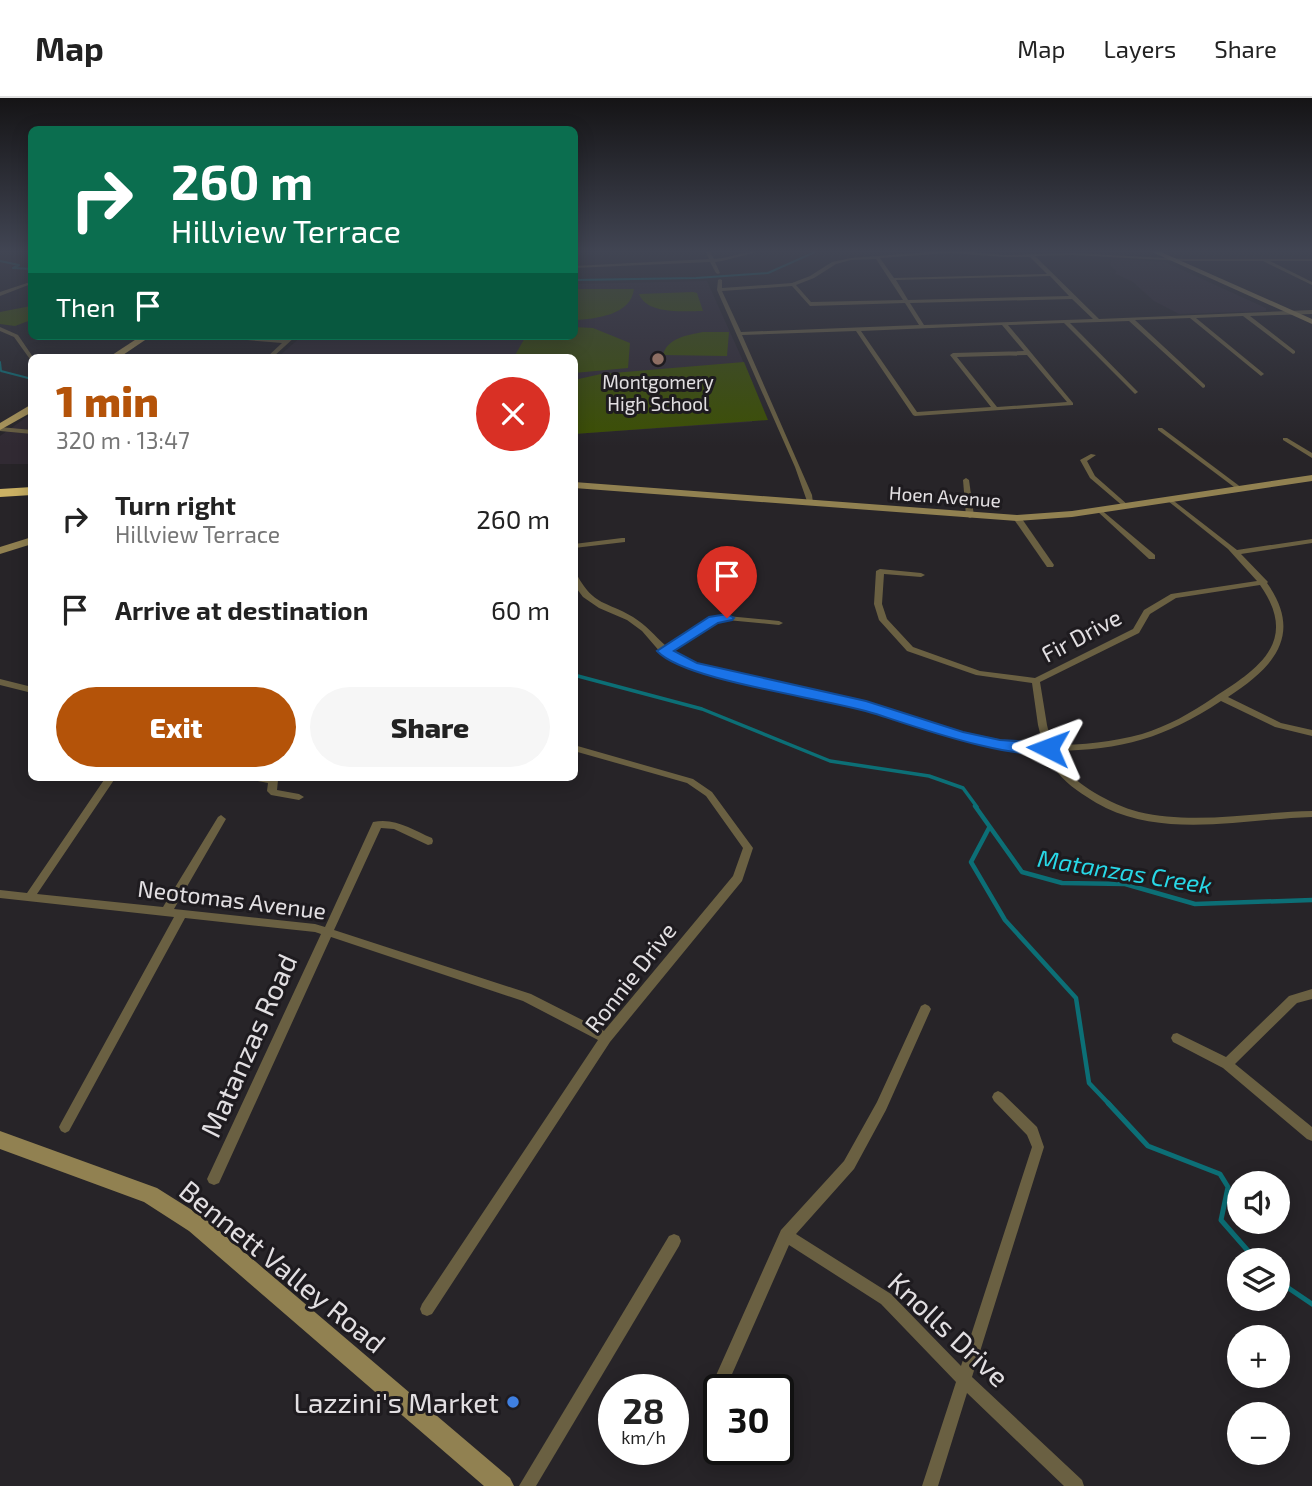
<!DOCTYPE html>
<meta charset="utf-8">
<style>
body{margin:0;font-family:"Exo 2",sans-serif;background:#f6f6f6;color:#222;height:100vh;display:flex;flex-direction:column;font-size:26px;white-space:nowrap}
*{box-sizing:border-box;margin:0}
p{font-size:23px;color:#767676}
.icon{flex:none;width:38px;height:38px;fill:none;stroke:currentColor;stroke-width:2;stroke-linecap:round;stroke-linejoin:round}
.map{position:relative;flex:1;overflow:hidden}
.drawer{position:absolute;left:28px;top:256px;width:550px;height:427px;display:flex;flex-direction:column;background:#fff;border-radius:10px;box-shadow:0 4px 18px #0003}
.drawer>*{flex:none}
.banner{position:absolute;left:28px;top:28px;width:550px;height:214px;border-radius:10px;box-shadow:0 4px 18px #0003;background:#0b6e4f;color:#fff;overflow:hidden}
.fabs{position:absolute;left:1227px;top:1073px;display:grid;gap:14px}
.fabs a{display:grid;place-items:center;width:63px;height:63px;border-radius:50%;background:#fff;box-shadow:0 4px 18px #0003;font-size:35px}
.speed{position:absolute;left:598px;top:1276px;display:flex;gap:14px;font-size:35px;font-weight:700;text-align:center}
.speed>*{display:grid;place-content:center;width:91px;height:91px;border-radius:50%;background:#fff;box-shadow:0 4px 18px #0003;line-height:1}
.speed small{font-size:18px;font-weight:400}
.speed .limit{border:4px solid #111;border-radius:10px;background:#fff;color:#111}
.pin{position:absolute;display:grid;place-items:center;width:60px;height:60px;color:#fff;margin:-72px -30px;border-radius:50% 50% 50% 0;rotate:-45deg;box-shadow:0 0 7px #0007}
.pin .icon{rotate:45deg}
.me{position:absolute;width:77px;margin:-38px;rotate:273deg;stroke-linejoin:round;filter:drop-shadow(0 0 5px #0008)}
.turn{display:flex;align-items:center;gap:24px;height:147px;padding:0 28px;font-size:32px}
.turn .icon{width:91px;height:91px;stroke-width:2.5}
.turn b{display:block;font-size:49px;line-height:60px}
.then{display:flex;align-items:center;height:66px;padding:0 28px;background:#0003;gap:14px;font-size:26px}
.round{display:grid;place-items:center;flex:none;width:74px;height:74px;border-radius:37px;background:#f6f6f6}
.summary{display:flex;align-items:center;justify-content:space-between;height:119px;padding:0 28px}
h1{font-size:42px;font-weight:800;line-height:52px;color:#b45309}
.cta{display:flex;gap:14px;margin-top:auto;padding:14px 28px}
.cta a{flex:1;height:80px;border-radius:42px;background:#b45309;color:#fff;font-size:28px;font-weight:800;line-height:80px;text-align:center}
.cta a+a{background:#f6f6f6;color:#222}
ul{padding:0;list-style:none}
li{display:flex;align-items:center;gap:21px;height:91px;padding:0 28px}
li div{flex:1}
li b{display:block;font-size:26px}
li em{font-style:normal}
header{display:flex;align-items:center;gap:42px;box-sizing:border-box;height:98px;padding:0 35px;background:#fff;border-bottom:2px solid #e0e0e0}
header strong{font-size:33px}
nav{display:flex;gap:38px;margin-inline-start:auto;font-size:24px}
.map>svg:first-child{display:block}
.built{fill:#312a33}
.green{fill:#3c5002}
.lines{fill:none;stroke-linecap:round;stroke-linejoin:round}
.stream-far3{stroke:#0c6f76;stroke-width:2}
.stream-far2{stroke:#0c6f76;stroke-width:3.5}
.stream-far1{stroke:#0c6f76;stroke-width:4.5}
.stream{stroke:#0c6f76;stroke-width:5}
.street{fill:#6a6042;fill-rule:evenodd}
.secondary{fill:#918151;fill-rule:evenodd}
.primary{fill:#b09a5b;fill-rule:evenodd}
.highway{fill:#cbb164;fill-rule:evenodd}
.route{fill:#1a73e8;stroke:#114b97;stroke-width:2}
.education-dot{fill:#8d6e63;stroke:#1e1b1f;stroke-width:2.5}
.shop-dot{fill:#3f7fe0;stroke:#1e1b1f;stroke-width:2.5}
.labels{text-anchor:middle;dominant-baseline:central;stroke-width:6;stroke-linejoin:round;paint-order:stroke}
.far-poi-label{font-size:19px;fill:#e2dfe2;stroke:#1e1b1f}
.far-street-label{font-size:19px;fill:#e2dfe2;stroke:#1e1b1f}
.street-label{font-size:23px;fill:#e2dfe2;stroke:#1e1b1f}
.water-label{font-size:24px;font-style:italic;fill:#28d8e7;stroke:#1e1b1f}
.near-street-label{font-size:28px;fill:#e2dfe2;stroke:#1e1b1f}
.near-poi-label{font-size:28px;fill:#e2dfe2;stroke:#1e1b1f;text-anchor:end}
</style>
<header>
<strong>Map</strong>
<nav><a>Map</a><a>Layers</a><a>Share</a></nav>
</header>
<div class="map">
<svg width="1312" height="1388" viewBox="0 0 1312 1388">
<rect width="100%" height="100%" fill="#272428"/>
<g class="built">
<path d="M 1122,161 L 1165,164 L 1266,210 L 1266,213 L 1179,216 L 1154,203 L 1133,184 L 1114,175 L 1117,174 L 1110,167 L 1111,163 Z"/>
<path d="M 707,183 L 753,285 L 752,324 L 574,336 L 574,259 L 278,259 L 302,238 L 574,238 L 574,186 Z"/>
<path d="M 31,316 L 31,363 L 28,366 L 0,366 L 0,338 Z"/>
</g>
<g class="green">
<path d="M 574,191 L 634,191 C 631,217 596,221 574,222 Z"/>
<path d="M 693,194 L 697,195 L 703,213 C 684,213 647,217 639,196 Z"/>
<path d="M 31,208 L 31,222 L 15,228 L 0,226 L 0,214 Z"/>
<path d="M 574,229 L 593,230 L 630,245 L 628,270 L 574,275 L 574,259 L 514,259 L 526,238 L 574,238 Z"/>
<path d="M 703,234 L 729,234 L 727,258 L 663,257 C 667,240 688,237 703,234 Z"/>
<path d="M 744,264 L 768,322 L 574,336 L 574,282 L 601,276 Z"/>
</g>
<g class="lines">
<g class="stream-far3">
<path d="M 0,163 L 19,167 L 13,170 L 32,171"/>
<path d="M 574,182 L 696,180 L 768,175 L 815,154"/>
<path d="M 0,264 L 1,273 L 32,281"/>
</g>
<path class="stream-far2" d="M 574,577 L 702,611 L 830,663 L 929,678 L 963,690 L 977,709"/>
<g class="stream-far1">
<path d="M 975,708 L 1022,774 L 1062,785 L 1125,786 L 1195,806 L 1312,802"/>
<path d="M 989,730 L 971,764 L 1005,822 L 1076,900 L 1089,985 L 1110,1007"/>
</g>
<g class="stream">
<path d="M 1108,1005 L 1148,1048 L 1220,1076 L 1228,1089 L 1221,1122 L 1256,1162"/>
<path d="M 1278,1183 L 1312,1206"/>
</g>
<g class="street">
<path d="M 706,154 L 710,154 L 714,161 C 729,160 742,154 757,154 L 722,163 L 715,164 L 720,175 L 718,176 L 716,175 L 710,164 L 574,170 L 574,168 L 709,161 Z"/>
<path d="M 929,154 L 970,154 L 1005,157 L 1072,155 L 1184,161 L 1312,161 L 1312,163 L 1270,163 L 1312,184 L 1312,187 L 1263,163 L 1184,163 L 1072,157 L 1035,158 L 1099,221 L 1312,212 L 1312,216 L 1250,218 L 1295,253 L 1295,255 L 1293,256 L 1243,218 L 1196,220 L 1263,275 L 1264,276 L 1261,278 L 1190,220 L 1135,222 L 1205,287 L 1205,289 L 1203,290 L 1129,223 L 1070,225 L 1137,293 L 1138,294 L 1135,296 L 1064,225 L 1008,227 L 1073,305 L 1073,307 L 915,318 L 913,317 L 856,233 L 742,237 L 812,397 L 813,405 L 808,406 L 795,369 L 717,192 L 718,182 L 720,181 L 722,182 L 722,190 L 792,185 L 810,178 L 832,164 L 851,160 ZM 950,155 L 1005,159 L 1030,159 L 1047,176 L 894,180 L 880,160 ZM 876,161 L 903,202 L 811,204 L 796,187 L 814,180 L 836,166 L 851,162 ZM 1050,178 L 1069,198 L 908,202 L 896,182 ZM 792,188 L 810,208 L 905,205 L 919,227 L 741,234 L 722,193 ZM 1072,201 L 1093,221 L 924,227 L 910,205 ZM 1002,227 L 1024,253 L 953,255 L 950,257 L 991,309 L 917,314 L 861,233 ZM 1027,257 L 1067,304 L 997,309 L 957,259 Z"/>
<path d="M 27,185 L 31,186 L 0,198 L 0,194 Z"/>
<path d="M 0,229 L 18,237 L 33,259 L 32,259 L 32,264 L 14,239 L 0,233 Z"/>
<path d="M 220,238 L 240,238 L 285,242 L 290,238 L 296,238 L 273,259 L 267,259 L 282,245 L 223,240 Z"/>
<path d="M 0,329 L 32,332 L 32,336 L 0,333 Z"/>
<path d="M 1158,330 L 1162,330 L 1242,390 L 1242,392 L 1238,392 L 1158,332 Z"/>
<path d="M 1283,340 L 1287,340 L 1312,355 L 1312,360 L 1283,342 Z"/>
<path d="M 1091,356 L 1096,357 L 1087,363 L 1095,378 L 1128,407 L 1128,409 L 1124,409 L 1090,380 L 1080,362 Z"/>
<path d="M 966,380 L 969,382 L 974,418 L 970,420 L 966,418 L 963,382 Z"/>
<path d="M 1170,400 L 1237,452 L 1312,441 L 1312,445 L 1241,456 L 1268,484 L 1267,485 C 1304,537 1273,570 1228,599 L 1281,625 L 1312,632 L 1312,638 L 1275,629 L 1221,603 C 1165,640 1122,652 1054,653 C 1062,672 1077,684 1095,695 C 1109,703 1123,710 1139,714 C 1195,727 1255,714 1312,713 L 1312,719 C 1245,721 1169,740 1106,710 C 1100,707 1093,703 1087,699 C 1069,688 1053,674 1045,653 L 1019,652 L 965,641 L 832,602 L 686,569 L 661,555 L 642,533 L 627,522 L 599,510 L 583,499 L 574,487 L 574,477 L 577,477 C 594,508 606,503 633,519 C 646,527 655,538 666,548 L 714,520 L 727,518 L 779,523 L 783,525 L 779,527 L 727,522 L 716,524 L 670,553 L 679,559 L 692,566 L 832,596 L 965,635 L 1019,645 L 1043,647 L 1038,627 L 1032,585 L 976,577 L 907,553 L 879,522 L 874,506 L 876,473 L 880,471 L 921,475 L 925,477 L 921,479 L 884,476 L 882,506 L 887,521 L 913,549 L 980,573 L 1035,580 L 1133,531 L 1144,512 L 1171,496 L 1257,483 L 1228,451 L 1168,403 L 1168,401 ZM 1260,487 C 1300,544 1258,571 1213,600 C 1191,615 1168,628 1142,636 C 1113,644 1082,647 1052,647 L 1047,627 L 1040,584 L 1139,535 L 1150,516 L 1176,500 Z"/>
<path d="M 1099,410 L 1155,457 L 1155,461 L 1149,461 L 1097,413 L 1097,411 Z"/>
<path d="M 1014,418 L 1020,418 L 1054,467 L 1053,469 L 1047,469 L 1013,420 Z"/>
<path d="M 622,440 L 625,440 L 625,444 L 574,450 L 574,446 Z"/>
<path d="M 0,581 L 32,589 L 32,595 L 0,587 Z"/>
<path d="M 574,647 L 693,681 L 712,694 L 753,750 L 742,783 L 610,944 L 432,1216 L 427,1218 L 422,1216 L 420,1211 L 422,1206 L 598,942 L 523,903 L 331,839 L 219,1085 L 214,1087 L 209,1085 L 207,1081 L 321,836 L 315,834 L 185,820 L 69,1033 L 65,1035 L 61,1033 L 59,1029 L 61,1025 L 174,819 L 0,800 L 0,792 L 27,795 L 106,679 L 116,679 L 37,796 L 163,809 L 218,719 L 221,717 L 226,721 L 174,811 L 315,826 L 325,829 L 373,724 C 395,719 413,732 432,740 L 433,743 L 432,746 L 428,747 L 394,731 L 381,730 L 334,832 L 531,896 L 604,933 L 733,778 L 743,750 L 706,698 L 687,685 L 574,653 Z"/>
<path d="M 248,679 L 276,680 L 278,682 L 277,692 L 299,696 L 304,699 L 299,702 L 271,697 L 267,693 L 268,685 L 253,682 Z"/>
<path d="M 1312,891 L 1312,901 L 1297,905 L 1235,966 L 1312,1029 L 1312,1043 L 1307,1041 L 1223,970 L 1173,944 L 1171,940 L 1173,936 L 1177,935 L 1226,959 L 1289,898 Z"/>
<path d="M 925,906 L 929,908 L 931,911 L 886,1012 L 854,1071 L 796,1136 L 891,1196 L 961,1268 L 1032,1049 L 1027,1037 L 994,1003 L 992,999 L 994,995 L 998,993 L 1002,995 L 1037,1029 L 1044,1049 L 972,1279 L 1082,1382 L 1084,1388 L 1064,1388 L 967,1295 L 938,1388 L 922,1388 L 956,1284 L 881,1206 L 789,1147 L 725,1292 L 719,1292 L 719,1337 L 715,1339 L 710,1336 L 707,1331 L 709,1293 L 781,1132 L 844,1063 L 877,1004 L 921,908 Z"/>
<path d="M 674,1136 L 679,1138 L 681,1143 L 679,1148 L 536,1388 L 519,1388 L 669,1138 Z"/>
</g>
<g class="secondary">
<path d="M 1152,154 L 1161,154 L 1312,221 L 1312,226 Z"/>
<path d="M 1312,377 L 1312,383 L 1072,419 L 1017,423 L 574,390 L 574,384 L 1017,417 L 1072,413 Z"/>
<path d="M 32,439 L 32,446 L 0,456 L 0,449 Z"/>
<path d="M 0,1033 L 157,1090 L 203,1119 L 510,1380 L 514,1388 L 484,1388 L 189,1133 L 144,1104 L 0,1051 Z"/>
</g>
<g class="primary">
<path d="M 141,238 L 151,238 L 120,259 L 109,259 Z"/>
<path d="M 32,306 L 32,314 L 0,332 L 0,325 Z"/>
</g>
<path class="highway" d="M 32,389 L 32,397 L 0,399 L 0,391 Z"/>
</g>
<linearGradient id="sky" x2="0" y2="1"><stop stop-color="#151416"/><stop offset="0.44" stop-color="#414553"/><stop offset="1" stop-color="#414553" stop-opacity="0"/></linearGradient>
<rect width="1312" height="348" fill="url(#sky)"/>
<path class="route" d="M 727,516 L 734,520 L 732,522 L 718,525 L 674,553 L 697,565 L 866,603 L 963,634 L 1000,642 L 1048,645 L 1056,650 C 1037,672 904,625 876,616 C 828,600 686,584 657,553 L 709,519 Z"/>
<circle class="education-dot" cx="658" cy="261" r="7"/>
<circle class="shop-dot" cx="513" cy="1304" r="7"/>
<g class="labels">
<g class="far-poi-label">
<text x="658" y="283">Montgomery<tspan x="658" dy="22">High School</tspan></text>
</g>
<g class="far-street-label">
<text transform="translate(945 398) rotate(4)">Hoen Avenue</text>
</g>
<g class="street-label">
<text transform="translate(1081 537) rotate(-28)">Fir Drive</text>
<text transform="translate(232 801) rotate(7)">Neotomas Avenue</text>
<text transform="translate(630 879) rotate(-52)">Ronnie Drive</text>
</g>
<g class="water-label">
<text transform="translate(1125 773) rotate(9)">Matanzas Creek</text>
</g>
<g class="near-street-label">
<text transform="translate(248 947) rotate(-66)">Matanzas Road</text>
<text transform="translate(283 1168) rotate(39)">Bennett Valley Road</text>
<text transform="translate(949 1231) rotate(43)">Knolls Drive</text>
</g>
<g class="near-poi-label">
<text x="499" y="1304">Lazzini's Market</text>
</g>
</g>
</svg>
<div class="fabs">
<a><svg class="icon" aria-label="sound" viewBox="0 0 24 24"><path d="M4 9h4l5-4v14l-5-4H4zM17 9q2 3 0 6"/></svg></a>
<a><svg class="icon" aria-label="layers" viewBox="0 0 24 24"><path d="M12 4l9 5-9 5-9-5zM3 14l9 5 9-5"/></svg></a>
<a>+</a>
<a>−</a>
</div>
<div class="speed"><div>28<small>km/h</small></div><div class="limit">30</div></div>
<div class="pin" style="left:727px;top:520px;background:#d93025"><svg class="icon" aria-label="arrive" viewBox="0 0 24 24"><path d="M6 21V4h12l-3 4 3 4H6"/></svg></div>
<svg class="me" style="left:1048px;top:650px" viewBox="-20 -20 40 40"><path d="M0-17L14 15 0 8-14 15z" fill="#1a73e8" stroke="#fff" stroke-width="4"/></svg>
<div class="banner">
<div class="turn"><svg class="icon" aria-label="right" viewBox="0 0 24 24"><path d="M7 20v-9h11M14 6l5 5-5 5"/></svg><div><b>260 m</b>Hillview Terrace</div></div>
<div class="then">Then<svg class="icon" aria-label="arrive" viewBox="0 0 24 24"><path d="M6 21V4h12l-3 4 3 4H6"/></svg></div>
</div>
<section class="drawer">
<div class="summary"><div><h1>1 min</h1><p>320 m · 13:47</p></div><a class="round" style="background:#d93025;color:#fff"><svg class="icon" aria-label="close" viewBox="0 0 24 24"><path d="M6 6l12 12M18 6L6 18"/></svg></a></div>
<ul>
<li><svg class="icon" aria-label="right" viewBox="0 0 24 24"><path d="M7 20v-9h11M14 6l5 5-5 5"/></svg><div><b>Turn right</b><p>Hillview Terrace</p></div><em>260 m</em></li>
<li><svg class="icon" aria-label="arrive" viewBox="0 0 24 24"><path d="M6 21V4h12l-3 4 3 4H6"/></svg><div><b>Arrive at destination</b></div><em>60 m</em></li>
</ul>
<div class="cta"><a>Exit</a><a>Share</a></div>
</section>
</div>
